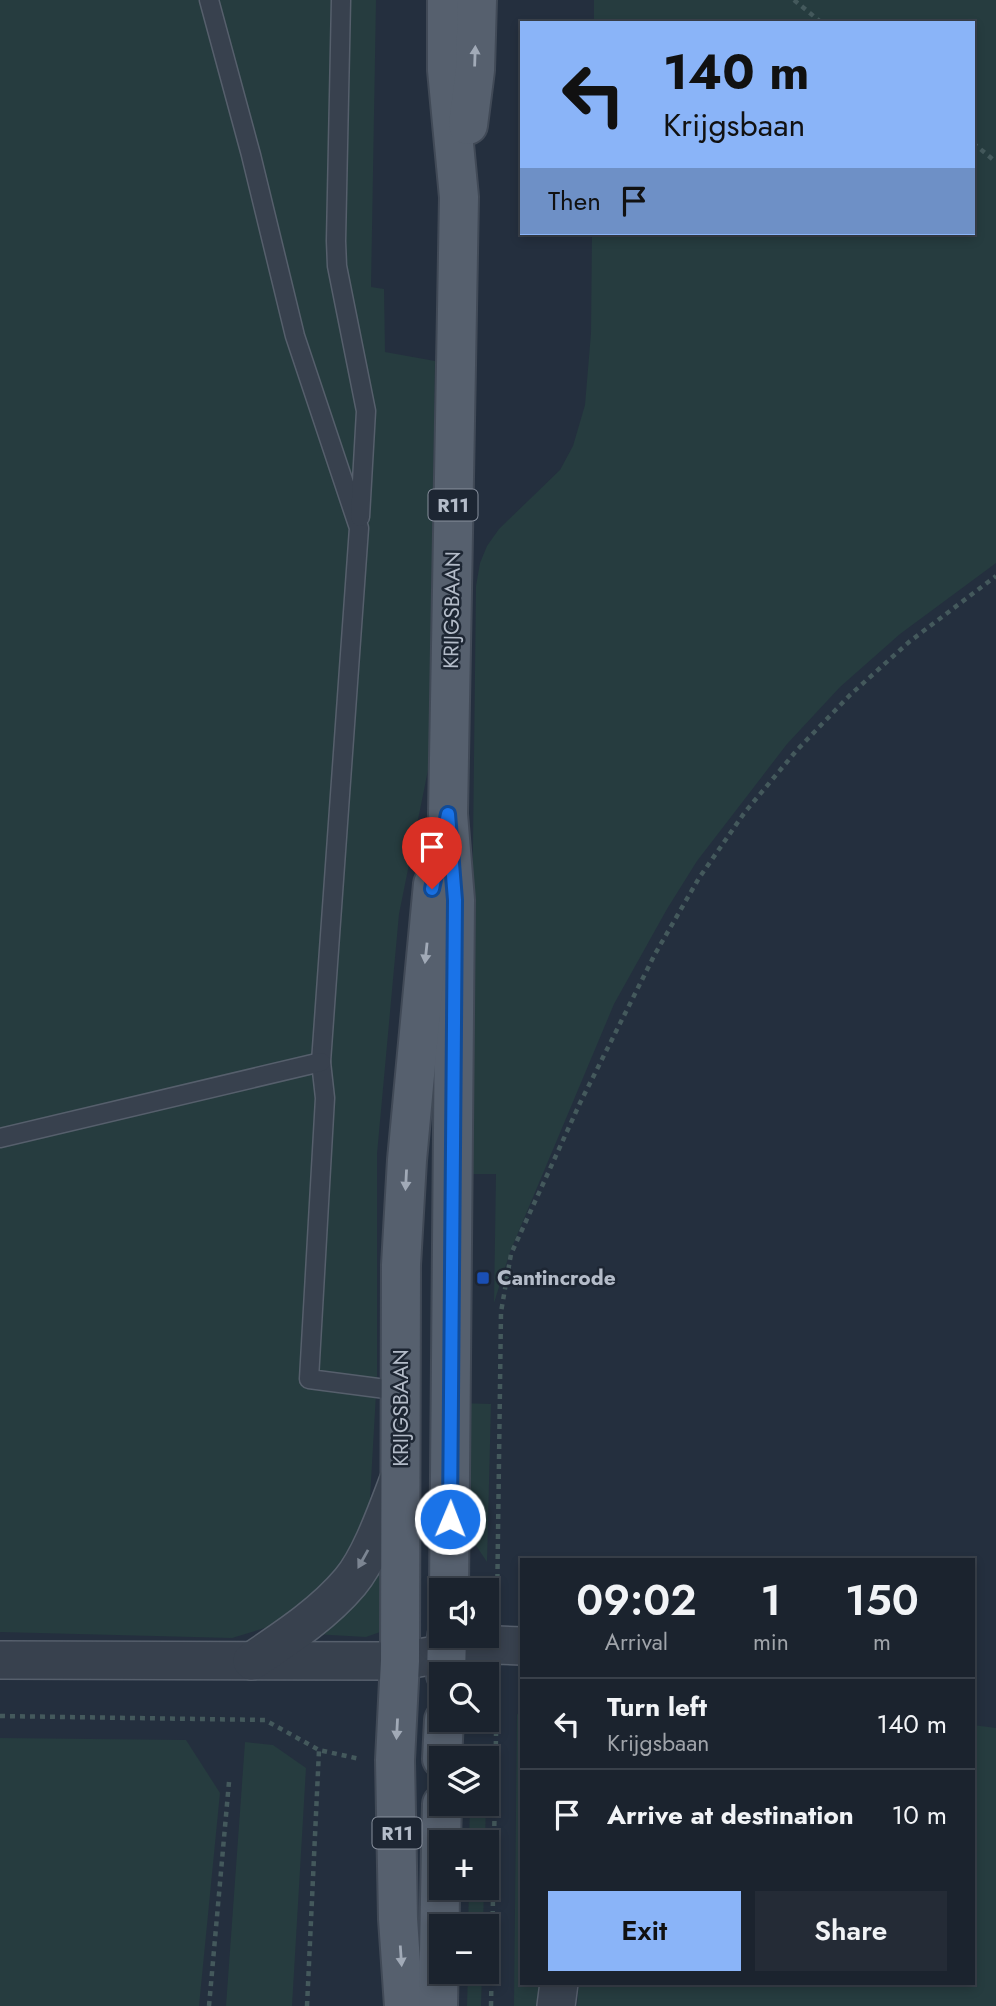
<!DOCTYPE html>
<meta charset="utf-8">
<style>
body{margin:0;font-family:Jost,sans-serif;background:#242b36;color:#f1f3f6;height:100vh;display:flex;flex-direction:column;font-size:26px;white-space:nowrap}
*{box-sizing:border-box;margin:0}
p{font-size:23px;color:#a0a4aa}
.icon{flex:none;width:38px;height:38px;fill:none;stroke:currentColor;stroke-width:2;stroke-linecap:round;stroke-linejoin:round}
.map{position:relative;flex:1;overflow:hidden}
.panel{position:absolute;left:520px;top:1558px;width:455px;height:427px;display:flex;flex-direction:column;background:#1b232e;border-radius:0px;box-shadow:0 4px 10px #0003,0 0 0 2px #39404a}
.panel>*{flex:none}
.hud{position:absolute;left:520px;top:21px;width:455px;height:214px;border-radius:0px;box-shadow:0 4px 10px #0003,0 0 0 2px #39404a;background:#8ab4f8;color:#111;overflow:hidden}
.tools{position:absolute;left:429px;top:1578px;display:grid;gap:14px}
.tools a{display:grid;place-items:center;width:70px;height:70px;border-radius:0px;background:#1b232e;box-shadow:0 4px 10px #0003,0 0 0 2px #39404a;font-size:35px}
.pin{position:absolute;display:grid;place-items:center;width:60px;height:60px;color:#fff;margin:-72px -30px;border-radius:50% 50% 50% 0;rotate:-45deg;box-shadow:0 0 7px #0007}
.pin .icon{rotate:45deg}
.me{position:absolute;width:77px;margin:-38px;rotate:1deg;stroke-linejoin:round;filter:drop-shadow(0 0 5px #0008)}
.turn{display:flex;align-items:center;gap:24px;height:147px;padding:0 28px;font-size:32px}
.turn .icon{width:91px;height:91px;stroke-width:2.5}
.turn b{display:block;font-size:49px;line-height:60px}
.then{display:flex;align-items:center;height:66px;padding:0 28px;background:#0003;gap:14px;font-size:26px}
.eta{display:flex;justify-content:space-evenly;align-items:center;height:119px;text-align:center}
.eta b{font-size:42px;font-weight:600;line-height:49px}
.action{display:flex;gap:14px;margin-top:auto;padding:14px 28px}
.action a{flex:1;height:80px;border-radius:0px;background:#8ab4f8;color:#111;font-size:28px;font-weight:600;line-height:80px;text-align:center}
.action a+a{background:#242b36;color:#f1f3f6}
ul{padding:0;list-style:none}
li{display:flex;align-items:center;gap:21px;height:91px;padding:0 28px;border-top:2px solid #39404a}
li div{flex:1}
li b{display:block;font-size:26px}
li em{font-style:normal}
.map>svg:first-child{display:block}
.green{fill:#263c3f}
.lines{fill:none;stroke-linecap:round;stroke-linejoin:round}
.service-casing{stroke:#565f6c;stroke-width:21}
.minor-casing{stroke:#565f6c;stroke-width:40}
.primary-casing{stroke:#414a57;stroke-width:42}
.path{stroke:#44595c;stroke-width:4.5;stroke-dasharray:5 5;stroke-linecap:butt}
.service{stroke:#38414e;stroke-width:18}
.minor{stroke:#38414e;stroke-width:37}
.primary{stroke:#56606e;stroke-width:38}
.oneway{fill:#a1aab7}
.oneway2{fill:#7c8592}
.route-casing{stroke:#114b97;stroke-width:18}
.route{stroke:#1a73e8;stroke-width:12}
.transit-dot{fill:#1a4fb4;stroke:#1d2633;stroke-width:2.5}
.labels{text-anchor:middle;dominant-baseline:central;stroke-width:5;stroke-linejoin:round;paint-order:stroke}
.shield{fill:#1d2633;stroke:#878f9c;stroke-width:2}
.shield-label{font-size:19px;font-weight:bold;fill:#b4bcc9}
.street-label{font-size:21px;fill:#b4bcc9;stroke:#1d2633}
.poi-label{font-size:21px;font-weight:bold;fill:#b4bcc9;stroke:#1d2633;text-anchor:start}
</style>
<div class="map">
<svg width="996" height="2006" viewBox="0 0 996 2006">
<rect width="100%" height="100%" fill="#242f3e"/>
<g class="green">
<path d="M 0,0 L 376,0 L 371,287 L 384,289 L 385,352 L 435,361 L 429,765 L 399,914 L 377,1154 L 377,1376 L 369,1516 L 331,1584 L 268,1627 L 232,1638 L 0,1632 Z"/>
<path d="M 594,0 L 996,0 L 996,563 L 900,634 L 840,687 L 787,744 L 697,861 L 667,909 L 614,1004 L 510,1252 L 494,1303 L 496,1174 L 463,1174 L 472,930 L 476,586 L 480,563 L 487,546 L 499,529 L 560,470 L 573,446 L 585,405 L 591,333 L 592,233 L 973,233 L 973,23 L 594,23 Z"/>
<path d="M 459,1403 L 491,1404 L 487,1562 L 469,1535 L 458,1500 Z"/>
<path d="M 384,1546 L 383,1631 L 366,1637 L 313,1634 Z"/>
<path d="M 517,1714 L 522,1715 L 522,1983 L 541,1983 L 538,2006 L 514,2006 Z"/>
<path d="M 973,1725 L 996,1728 L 996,2006 L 577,2006 L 579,1983 L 973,1983 Z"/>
<path d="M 0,1738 L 186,1740 L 220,1793 L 199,2006 L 0,2006 Z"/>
<path d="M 245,1742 L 273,1745 L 306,1768 L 292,2006 L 226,2006 Z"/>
<path d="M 470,1804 L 486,1804 L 485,1843 L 469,1843 Z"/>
<path d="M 469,1888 L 484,1888 L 483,1927 L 468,1927 Z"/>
<path d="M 468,1972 L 482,1972 L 481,2006 L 467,2006 Z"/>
</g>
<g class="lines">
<defs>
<g id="service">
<path d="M 209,0 L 251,155 L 295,336 L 359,528 L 321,1062 L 325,1098 L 309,1379 L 401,1391"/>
<path d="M 341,0 L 336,241 L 337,266 L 366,411 L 360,517"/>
<path d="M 0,1138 L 321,1062"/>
</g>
<g id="minor">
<path d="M 0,1660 L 400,1661 L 497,1645 L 522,1646"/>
<path d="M 252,1661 C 286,1638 323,1614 350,1582 C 371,1557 387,1510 399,1479"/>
<path d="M 556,2006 L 559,1983"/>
</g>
<g id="primary">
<path d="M 447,0 L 447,70 L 459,197 L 448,814 L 455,900 L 449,1591"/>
<path d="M 468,125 L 475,70 L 477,0"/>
<path d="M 446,1675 L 447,1636"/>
<path d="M 442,1759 L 444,1720"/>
<path d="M 441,1843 L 442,1804"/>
<path d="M 404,2006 L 398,1919 L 395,1760 L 400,1661 L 401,1265 L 407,1160 L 433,884"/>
<path d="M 438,2006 L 441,1845"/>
</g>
</defs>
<use href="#service" class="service-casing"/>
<use href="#minor" class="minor-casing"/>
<use href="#primary" class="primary-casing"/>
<g class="path">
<path d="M 794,0 L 822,23"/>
<path d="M 973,143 L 996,162"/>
<path d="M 497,1609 L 501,1312 L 511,1254 L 580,1103 L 655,954 L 699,878 L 745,812 L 797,750 L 850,695 L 909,642 L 996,576"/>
<path d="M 0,1716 L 265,1720 L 319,1750 L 360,1759"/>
<path d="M 486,1760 L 494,1759"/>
<path d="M 209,2006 L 229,1782"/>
<path d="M 307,2006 L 319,1750"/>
<path d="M 491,2006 L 497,1681"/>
</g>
<use href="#service" class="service"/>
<use href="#minor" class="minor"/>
<use href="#primary" class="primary"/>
</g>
<defs><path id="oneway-solid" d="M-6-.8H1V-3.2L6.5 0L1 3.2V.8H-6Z" transform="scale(1.75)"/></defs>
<g class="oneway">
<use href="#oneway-solid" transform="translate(475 56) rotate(-88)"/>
<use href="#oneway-solid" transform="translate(426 953) rotate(96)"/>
<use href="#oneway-solid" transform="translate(406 1180) rotate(93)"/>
<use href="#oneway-solid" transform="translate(397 1729) rotate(93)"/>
<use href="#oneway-solid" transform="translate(401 1956) rotate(86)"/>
</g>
<use class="oneway2" href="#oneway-solid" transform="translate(363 1559) rotate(119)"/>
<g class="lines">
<defs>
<path id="route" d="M 432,889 L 448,814 L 455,900 L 450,1519"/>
</defs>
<use href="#route" class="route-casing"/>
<use href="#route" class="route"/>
</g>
<rect class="transit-dot" x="476" y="1271" width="14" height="14" rx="3.5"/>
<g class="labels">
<g class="shield">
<rect x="428.5" y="489.5" width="49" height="31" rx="5"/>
<rect x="372.5" y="1817.5" width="49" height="31" rx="5"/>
</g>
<g class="shield-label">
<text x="453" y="505">R11</text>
<text x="397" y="1833">R11</text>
</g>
<g class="street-label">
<text transform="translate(452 610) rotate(-89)">KRIJGSBAAN</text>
<text transform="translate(401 1408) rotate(-90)">KRIJGSBAAN</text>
</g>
<g class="poi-label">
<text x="497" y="1278">Cantincrode</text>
</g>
</g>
</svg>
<div class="tools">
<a><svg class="icon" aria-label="sound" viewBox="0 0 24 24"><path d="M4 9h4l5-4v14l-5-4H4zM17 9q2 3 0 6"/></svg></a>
<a><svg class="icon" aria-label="search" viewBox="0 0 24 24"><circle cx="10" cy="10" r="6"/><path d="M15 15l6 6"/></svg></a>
<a><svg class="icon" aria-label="layers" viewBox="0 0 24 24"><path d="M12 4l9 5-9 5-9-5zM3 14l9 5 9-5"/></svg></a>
<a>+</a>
<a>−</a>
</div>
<div class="pin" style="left:432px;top:889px;background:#d93025"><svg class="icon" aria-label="arrive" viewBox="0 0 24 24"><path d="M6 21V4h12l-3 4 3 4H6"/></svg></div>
<svg class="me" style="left:450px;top:1519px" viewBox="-20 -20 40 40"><circle r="17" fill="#1a73e8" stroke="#fff" stroke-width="3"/><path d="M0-11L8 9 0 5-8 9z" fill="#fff"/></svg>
<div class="hud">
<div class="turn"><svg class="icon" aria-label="left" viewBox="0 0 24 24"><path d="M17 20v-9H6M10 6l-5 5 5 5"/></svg><div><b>140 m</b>Krijgsbaan</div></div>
<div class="then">Then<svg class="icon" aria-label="arrive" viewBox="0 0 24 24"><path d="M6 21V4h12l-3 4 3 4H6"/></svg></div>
</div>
<section class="panel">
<div class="eta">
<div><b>09:02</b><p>Arrival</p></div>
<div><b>1</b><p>min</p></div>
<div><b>150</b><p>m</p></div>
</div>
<ul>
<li><svg class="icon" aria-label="left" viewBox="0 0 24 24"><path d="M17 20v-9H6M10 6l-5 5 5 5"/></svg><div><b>Turn left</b><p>Krijgsbaan</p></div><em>140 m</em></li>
<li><svg class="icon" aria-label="arrive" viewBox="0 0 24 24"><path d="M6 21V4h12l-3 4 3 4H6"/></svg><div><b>Arrive at destination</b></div><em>10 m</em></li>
</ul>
<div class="action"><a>Exit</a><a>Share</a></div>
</section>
</div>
